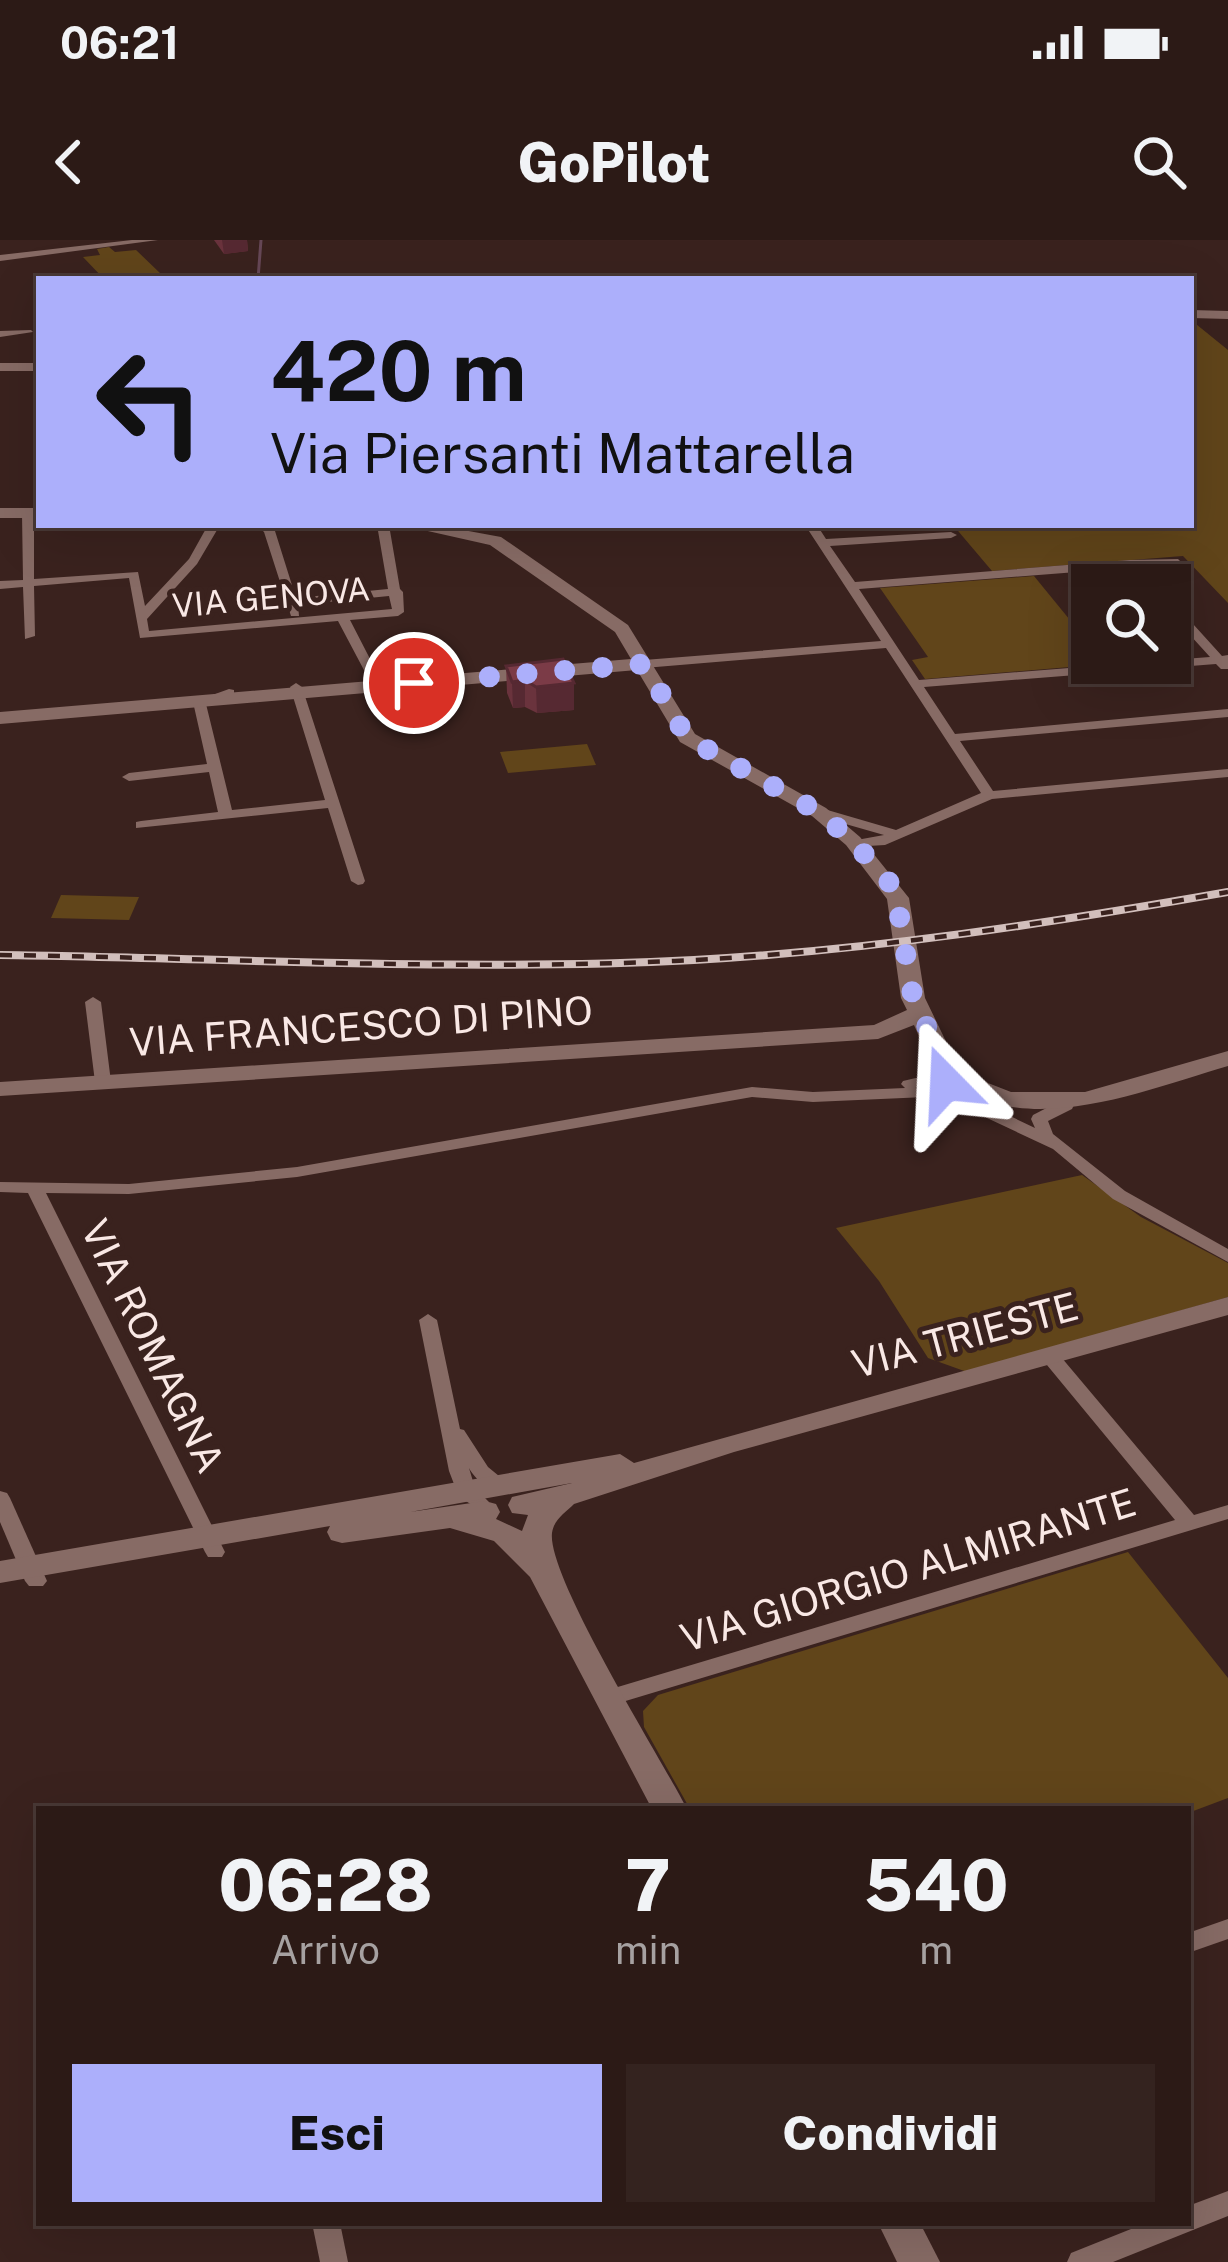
<!DOCTYPE html>
<html lang="it">
<style>
body{margin:0;font-family:"Public Sans",sans-serif;background:#34231f;color:#f1f3f6;height:100vh;display:flex;flex-direction:column;font-size:45px;white-space:nowrap}
*{box-sizing:border-box;margin:0}
p{font-size:39px;color:#a6a1a1}
.icon{flex:none;width:66px;height:66px;fill:none;stroke:currentColor;stroke-width:2;stroke-linecap:round;stroke-linejoin:round}
.map{position:relative;flex:1;overflow:hidden}
.sheet{position:absolute;left:36px;top:1566px;width:1155px;height:420px;display:flex;flex-direction:column;background:#2c1a16;border-radius:0px;box-shadow:0 12px 48px #0002,0 0 0 3px #483835}
.sheet>*{flex:none}
.guide{position:absolute;left:36px;top:36px;width:1158px;height:252px;border-radius:0px;box-shadow:0 12px 48px #0002,0 0 0 3px #483835;background:#acaffb;color:#111;overflow:hidden}
.buttons{position:absolute;left:1071px;top:324px;display:grid;gap:24px}
.buttons a{display:grid;place-items:center;width:120px;height:120px;border-radius:0px;background:#2c1a16;box-shadow:0 12px 48px #0002,0 0 0 3px #483835;font-size:60px}
.pin{position:absolute;display:grid;place-items:center;width:102px;height:102px;color:#fff;margin:-51px;border:6px solid #fff;border-radius:50%;box-shadow:0 3px 12px #0007}
.me{position:absolute;width:132px;margin:-66px;rotate:339deg;stroke-linejoin:round;filter:drop-shadow(0 0 9px #0008)}
.turn{display:flex;align-items:center;gap:42px;height:252px;padding:0 36px;font-size:54px}
.turn .icon{width:156px;height:156px;stroke-width:2.5}
.turn b{display:block;font-size:84px;line-height:102px}
.eta{display:flex;justify-content:space-evenly;align-items:center;height:204px;text-align:center}
.eta b{font-size:72px;font-weight:800;line-height:84px}
.primary-button{display:flex;gap:24px;margin-top:auto;padding:24px 36px}
.primary-button a{flex:1;height:138px;border-radius:0px;background:#acaffb;color:#111;font-size:48px;font-weight:800;line-height:138px;text-align:center}
.primary-button a+a{background:#34231f;color:#f1f3f6}
.status{display:flex;justify-content:space-between;align-items:center;height:84px;padding:0 60px;background:#2c1a16;direction:ltr}
.status svg{height:33px;fill:currentColor}
header{display:flex;justify-content:space-between;align-items:center;height:156px;padding:0 36px;background:#2c1a16;font-size:54px;font-weight:800}
.map>svg:first-child{display:block}
.green{fill:#61451a}
.lines{fill:none;stroke-linecap:round;stroke-linejoin:round}
.stream{stroke:#664756;stroke-width:3}
.street{fill:#876b65;fill-rule:evenodd}
.secondary{fill:#876b65;fill-rule:evenodd}
.rail-casing{stroke:#d2bfbc;stroke-width:8}
.rail{stroke:#3a221e;stroke-width:4.5;stroke-dasharray:12;stroke-linecap:butt}
.wall{fill:#6a333d}
.shaded-wall{fill:#562932}
.building{fill:#7b3b47;stroke:#562932;stroke-width:3}
.route{stroke:#acaffb;stroke-width:21;stroke-dasharray:0 37.8}
.labels{text-anchor:middle;dominant-baseline:central;stroke-width:10;stroke-linejoin:round;paint-order:stroke}
.far-street-label{font-size:33px;fill:#f9e8e5;stroke:#3a221e}
.street-label{font-size:39px;fill:#f9e8e5;stroke:#3a221e}
</style>
<div class="status"><b>06:21</b><svg viewBox="0 0 49 12"><path d="M0 12V9h3v3zM5 12V6h3v6zM10 12V3h3v9zM15 12V0h3v12zM26 1h20v11H26zM47 4h2v5h-2z"/></svg></div>
<header><svg class="icon" aria-label="back" viewBox="0 0 24 24"><path d="M15 5l-7 7 7 7"/></svg>GoPilot<svg class="icon" aria-label="search" viewBox="0 0 24 24"><circle cx="10" cy="10" r="6"/><path d="M15 15l6 6"/></svg></header>
<div class="map">
<svg width="1228" height="2022" viewBox="0 0 1228 2022">
<rect width="100%" height="100%" fill="#3a221e"/>
<g class="green">
<path d="M 109,7 L 115,12 L 136,10 L 161,34 L 104,39 L 83,17 L 100,15 L 97,9 Z"/>
<path d="M 1191,80 L 1228,110 L 1228,363 L 1183,316 L 992,331 L 953,285 L 1191,285 Z"/>
<path d="M 1034,336 L 1092,407 L 1092,423 L 1106,424 L 925,439 L 912,420 L 928,417 L 880,348 Z"/>
<path d="M 587,504 L 596,525 L 508,533 L 500,512 Z"/>
<path d="M 61,655 L 139,657 L 129,680 L 51,678 Z"/>
<path d="M 1082,935 L 1141,977 L 1228,1023 L 1228,1057 L 967,1132 L 928,1118 L 879,1041 L 836,988 Z"/>
<path d="M 1128,1312 L 1228,1438 L 1228,1558 L 1188,1573 L 1188,1569 L 690,1569 L 644,1487 L 643,1471 L 658,1455 Z"/>
</g>
<g class="lines">
<path class="stream" d="M 258,39 L 261,0"/>
<g class="street">
<path d="M 132,0 L 158,0 L 0,21 L 0,15 Z"/>
<path d="M 31,90 L 33,92 L 0,97 L 0,91 Z"/>
<path d="M 28,271 L 34,274 L 34,339 L 138,332 L 145,366 L 189,319 L 208,285 L 220,285 L 197,324 L 147,379 L 149,391 L 392,369 L 389,356 L 298,365 L 299,376 L 291,376 L 264,292 L 257,285 L 269,285 L 275,291 L 296,358 L 388,349 L 377,285 L 389,285 L 400,349 L 403,352 L 404,372 L 398,376 L 350,380 L 384,446 L 374,449 L 338,381 L 140,398 L 129,338 L 34,346 L 35,396 L 25,399 L 23,347 L 0,349 L 0,341 L 23,340 L 22,274 Z"/>
<path d="M 805,285 L 817,285 L 826,299 L 951,292 L 957,295 L 951,298 L 830,306 L 855,342 L 1130,320 L 1178,319 L 1180,321 L 1174,324 L 1140,327 L 1156,345 L 1144,345 L 1128,328 L 859,349 L 919,440 L 1131,423 L 1170,423 L 1170,420 L 1210,417 L 1170,373 L 1170,362 L 1174,363 L 1222,416 L 1228,415 L 1228,429 L 1221,429 L 1216,424 L 924,447 L 955,494 L 1228,469 L 1228,477 L 960,501 L 993,551 L 1228,529 L 1228,537 L 992,559 L 885,605 L 851,607 L 851,601 L 884,595 L 814,575 L 814,569 L 824,569 L 896,590 L 981,553 L 886,408 L 644,428 L 638,424 L 644,420 L 881,401 Z"/>
<path d="M 296,443 L 302,447 L 365,641 L 363,644 L 358,645 L 351,641 L 328,568 L 136,588 L 136,582 L 141,581 L 218,572 L 209,532 L 129,541 L 122,537 L 129,533 L 207,524 L 193,462 L 229,449 L 234,450 L 234,456 L 206,464 L 232,570 L 325,560 L 290,447 Z"/>
<path d="M 93,757 L 101,762 L 111,842 L 103,847 L 95,842 L 85,762 Z"/>
<path d="M 945,831 L 972,837 L 974,840 L 966,845 L 945,841 L 915,848 L 966,855 L 1035,888 L 1031,879 L 1033,875 L 1060,861 L 1072,861 L 1074,865 L 1072,869 L 1048,881 L 1053,894 L 1125,951 L 1228,1009 L 1228,1022 L 1113,959 L 1053,909 L 955,863 L 926,857 L 813,862 L 752,857 L 297,937 L 129,954 L 46,953 L 225,1312 L 222,1317 L 208,1317 L 205,1312 L 28,953 L 0,952 L 0,942 L 129,944 L 297,927 L 752,847 L 813,852 L 905,848 L 901,844 L 903,841 Z"/>
<path d="M 428,1074 L 437,1080 L 460,1189 L 464,1190 L 488,1227 L 510,1245 L 507,1250 C 492,1254 476,1241 469,1228 L 475,1248 L 489,1262 L 486,1267 L 479,1269 L 459,1257 L 449,1231 L 419,1080 Z"/>
<path d="M 1049,1109 L 1056,1111 L 1194,1275 L 1228,1265 L 1228,1279 L 609,1466 L 601,1464 L 598,1458 L 601,1452 L 1175,1280 L 1042,1119 L 1040,1115 L 1042,1111 Z"/>
<path d="M 0,1251 L 7,1253 L 10,1258 L 47,1341 L 43,1346 L 29,1346 L 25,1341 L 0,1282 Z"/>
<path d="M 1228,1679 L 1228,1699 L 1188,1713 L 1188,1693 Z"/>
<path d="M 1228,1951 L 1228,1976 L 1113,2022 L 1067,2022 L 1071,2013 L 1146,1983 L 1188,1983 L 1188,1966 Z"/>
<path d="M 312,1983 L 340,1983 L 348,2022 L 320,2022 Z"/>
</g>
<g class="secondary">
<path d="M 1191,70 L 1228,71 L 1228,79 L 1191,78 Z"/>
<rect x="0" y="123" width="39" height="8"/>
<rect x="0" y="268" width="39" height="10"/>
<path d="M 401,285 L 436,285 L 501,297 L 628,385 L 695,494 L 826,568 L 860,597 L 909,658 L 925,758 L 954,818 L 988,843 L 1011,852 L 1085,852 L 1228,811 L 1228,826 C 1141,851 1009,908 935,827 C 926,816 920,798 914,785 L 878,799 L 0,856 L 0,842 L 874,785 L 907,770 L 901,758 L 887,659 L 846,605 L 812,576 L 680,502 L 637,430 L 0,484 L 0,472 L 631,419 L 615,392 L 490,305 Z"/>
<path d="M 1228,1057 L 1228,1075 L 734,1212 L 574,1264 C 565,1273 554,1279 552,1293 C 547,1337 661,1518 687,1569 L 652,1569 L 530,1337 L 494,1301 L 450,1288 L 342,1303 L 331,1300 L 327,1292 L 330,1286 L 0,1343 L 0,1321 L 620,1214 L 634,1223 ZM 572,1243 L 512,1257 L 508,1265 L 512,1273 L 528,1275 L 522,1291 L 496,1279 L 500,1272 L 496,1264 L 485,1261 L 410,1272 Z"/>
<path d="M 878,1983 L 920,1983 L 940,2022 L 897,2022 Z"/>
</g>
<defs>
<path id="rail" d="M 0,715 C 231,718 463,732 694,720 C 874,710 1051,683 1228,652"/>
</defs>
<use href="#rail" class="rail-casing"/>
<use href="#rail" class="rail"/>
</g>
<g class="wall">
<path d="M 214,0 L 247,0 L 248,11 L 224,14 Z"/>
<path d="M 506,426 L 574,470 L 537,473 L 525,467 L 513,468 L 507,453 Z"/>
</g>
<g class="shaded-wall">
<path d="M 222,0 L 247,0 L 248,11 L 224,14 Z"/>
<path d="M 525,440 L 525,467 L 513,468 L 512,442 Z"/>
<path d="M 574,443 L 574,470 L 537,473 L 536,447 Z"/>
</g>
<path class="building" d="M 563,419 L 574,443 L 536,447 L 525,440 L 512,442 L 506,426 Z"/>
<g class="lines">
<path class="route" d="M 414,443 L 644,424 L 687,498 L 819,572 L 853,601 L 895,649 L 913,758 L 944,822 L 946,843"/>
</g>
<g class="labels">
<g class="far-street-label">
<text transform="translate(271 357) rotate(-5)">VIA GENOVA</text>
</g>
<g class="street-label">
<text transform="translate(361 786) rotate(-4)">VIA FRANCESCO DI PINO</text>
<text transform="translate(965 1095) rotate(-15)">VIA TRIESTE</text>
<text transform="translate(153 1106) rotate(64)">VIA ROMAGNA</text>
<text transform="translate(908 1330) rotate(-17)">VIA GIORGIO ALMIRANTE</text>
</g>
</g>
</svg>
<div class="buttons">
<a><svg class="icon" aria-label="search" viewBox="0 0 24 24"><circle cx="10" cy="10" r="6"/><path d="M15 15l6 6"/></svg></a>
</div>
<div class="pin" style="left:414px;top:443px;background:#d93025"><svg class="icon" aria-label="arrive" viewBox="0 0 24 24"><path d="M6 21V4h12l-3 4 3 4H6"/></svg></div>
<svg class="me" style="left:946px;top:843px" viewBox="-20 -20 40 40"><path d="M0-17L14 15 0 8-14 15z" fill="#acaffb" stroke="#fff" stroke-width="4"/></svg>
<div class="guide">
<div class="turn"><svg class="icon" aria-label="left" viewBox="0 0 24 24"><path d="M17 20v-9H6M10 6l-5 5 5 5"/></svg><div><b>420 m</b>Via Piersanti Mattarella</div></div>
</div>
<section class="sheet">
<div class="eta">
<div><b>06:28</b><p>Arrivo</p></div>
<div><b>7</b><p>min</p></div>
<div><b>540</b><p>m</p></div>
</div>
<div class="primary-button"><a>Esci</a><a>Condividi</a></div>
</section>
</div>
